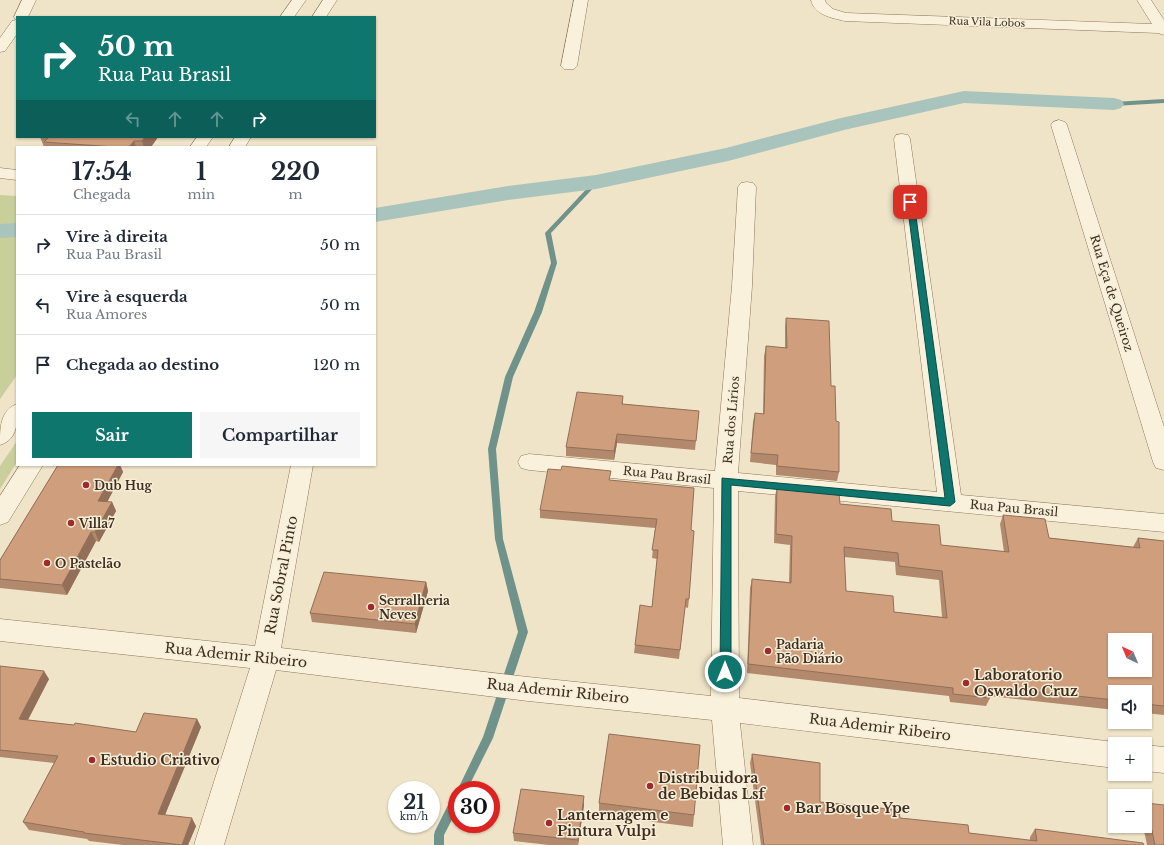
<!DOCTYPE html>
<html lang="pt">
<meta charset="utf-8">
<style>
body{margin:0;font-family:"Libre Baskerville",serif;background:#f6f6f7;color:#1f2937;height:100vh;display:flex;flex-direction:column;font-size:15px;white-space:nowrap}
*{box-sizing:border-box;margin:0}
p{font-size:13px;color:#747a83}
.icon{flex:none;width:22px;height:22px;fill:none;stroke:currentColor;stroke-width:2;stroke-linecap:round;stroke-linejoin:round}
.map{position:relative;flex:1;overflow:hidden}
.side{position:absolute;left:16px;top:146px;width:360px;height:320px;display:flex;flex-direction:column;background:#fff;border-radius:0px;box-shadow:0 1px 3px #0004}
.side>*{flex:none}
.hud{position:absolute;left:16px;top:16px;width:360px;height:122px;border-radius:0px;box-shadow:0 1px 3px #0004;background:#0f766e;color:#fff;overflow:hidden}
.needle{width:26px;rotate:316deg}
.buttons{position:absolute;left:1108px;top:633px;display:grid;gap:8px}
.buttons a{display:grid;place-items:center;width:44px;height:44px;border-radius:0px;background:#fff;box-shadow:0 1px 3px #0004;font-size:20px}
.speed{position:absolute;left:388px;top:781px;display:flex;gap:8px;font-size:20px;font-weight:700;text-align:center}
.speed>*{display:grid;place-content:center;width:52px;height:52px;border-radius:50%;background:#fff;box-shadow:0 1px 3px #0004;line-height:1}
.speed small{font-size:10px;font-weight:400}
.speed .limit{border:6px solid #d22;background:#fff;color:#111}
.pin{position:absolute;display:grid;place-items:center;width:34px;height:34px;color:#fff;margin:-17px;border-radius:8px;box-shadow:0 2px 6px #0006}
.me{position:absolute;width:44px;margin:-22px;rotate:0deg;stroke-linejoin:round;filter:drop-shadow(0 0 3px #0008)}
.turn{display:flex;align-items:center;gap:14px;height:84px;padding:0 16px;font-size:18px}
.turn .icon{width:52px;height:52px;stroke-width:2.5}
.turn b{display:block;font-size:28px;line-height:34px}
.lanes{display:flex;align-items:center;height:38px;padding:0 16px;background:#0003;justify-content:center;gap:20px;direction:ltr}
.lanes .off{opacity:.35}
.eta{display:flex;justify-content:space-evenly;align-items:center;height:68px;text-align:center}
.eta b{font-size:24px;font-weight:700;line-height:28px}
.cta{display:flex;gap:8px;margin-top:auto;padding:8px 16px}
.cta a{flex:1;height:46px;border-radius:0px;background:#0f766e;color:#fff;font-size:16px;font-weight:700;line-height:46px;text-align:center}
.cta a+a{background:#f6f6f7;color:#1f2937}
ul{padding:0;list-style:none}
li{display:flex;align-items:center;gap:12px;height:60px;padding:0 16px;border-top:1px solid #e0e1e3}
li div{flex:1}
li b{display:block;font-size:15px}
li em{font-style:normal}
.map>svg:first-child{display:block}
.green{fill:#c9cf9b}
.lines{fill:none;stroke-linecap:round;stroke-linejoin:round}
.stream{fill:#6f938a;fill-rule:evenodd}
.canal{fill:#a9c4bc;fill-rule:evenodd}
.minor-casing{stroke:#8d765c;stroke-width:1}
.minor{fill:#faf1dc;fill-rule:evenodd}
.wall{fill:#b2896c;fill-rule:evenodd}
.shaded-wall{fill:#916f58}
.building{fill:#cf9f7d;stroke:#916f58;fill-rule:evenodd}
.route{fill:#0f766e;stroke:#0a4d48}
.poi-dot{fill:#9e2a2b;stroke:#f7eed8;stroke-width:1.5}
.labels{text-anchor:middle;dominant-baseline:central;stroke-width:3;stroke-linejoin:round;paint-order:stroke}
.far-street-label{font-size:10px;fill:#3d2e20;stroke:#f7eed8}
.street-label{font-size:12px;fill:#3d2e20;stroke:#f7eed8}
.poi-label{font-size:12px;font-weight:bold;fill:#3d2e20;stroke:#f7eed8;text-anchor:start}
.near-street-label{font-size:14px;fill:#3d2e20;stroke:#f7eed8}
.near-poi-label{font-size:14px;font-weight:bold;fill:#3d2e20;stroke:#f7eed8;text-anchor:start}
</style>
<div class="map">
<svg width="1164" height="845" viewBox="0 0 1164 845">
<rect width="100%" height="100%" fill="#f0e4c8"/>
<g class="green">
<path d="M 0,195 L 17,196 L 17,375 L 0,399 Z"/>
<path d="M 17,441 L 17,462 L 0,489 L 0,466 Z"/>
</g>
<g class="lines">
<g class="stream">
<path d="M 1164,99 L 1164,103 L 1114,106 L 1111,104 L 1114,102 Z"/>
<path d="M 596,180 L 599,182 L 598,183 L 551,233 L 557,263 L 542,312 L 513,377 L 496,449 L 503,539 L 528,632 L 493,738 L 467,790 L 457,791 L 483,737 L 518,632 L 495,539 L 488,449 L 505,377 L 534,312 L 551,263 L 545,233 L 594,181 Z"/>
<path d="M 457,794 L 457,810 L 444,835 L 444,845 L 434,845 L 434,835 L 435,831 L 453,795 Z"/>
</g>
<g class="canal">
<path d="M 964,91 L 1114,98 L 1121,100 L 1124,104 L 1121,108 L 1114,110 L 964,103 L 844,130 L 728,161 L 596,189 L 508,200 L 375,222 L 375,208 L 508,186 L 596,175 L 726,148 L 841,118 Z"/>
<path d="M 17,223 L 17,237 L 0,238 L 0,224 Z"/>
</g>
<defs>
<g id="minor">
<path d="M 22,0 L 36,0 L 28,17 L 17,17 L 17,34 L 5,51 L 0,52 L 0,38 L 12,21 L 16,20 L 14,17 Z"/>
<path d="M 292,0 L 306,0 L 294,17 L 280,17 Z"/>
<path d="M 323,0 L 337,0 L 326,17 L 312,17 Z"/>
<path d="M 574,0 L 588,0 L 577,66 L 574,69 L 564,69 L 561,66 Z"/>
<path d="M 811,0 L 825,0 L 826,3 L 833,9 L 846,13 L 1152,24 L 1137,0 L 1151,0 L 1164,20 L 1164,35 L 1158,33 L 845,21 C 832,18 814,15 811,0 Z"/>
<path d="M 1059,120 L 1065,122 L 1067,125 L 1164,427 L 1164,470 L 1156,468 L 1153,462 L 1051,125 L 1053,122 Z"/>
<path d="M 902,134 L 908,135 L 910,139 L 961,495 L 1164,514 L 1164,532 L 738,491 L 739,698 L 1115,742 L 1120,744 L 1115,744 L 1115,768 L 740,723 L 753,845 L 723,845 L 712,720 L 528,701 L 276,670 L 224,845 L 194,845 L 250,668 L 0,641 L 0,619 L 255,646 L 291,465 L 313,465 L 281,648 L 528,677 L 711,696 L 714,488 L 529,470 L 521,468 L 518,462 L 521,456 L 529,454 L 715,471 L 732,286 L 738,187 L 741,183 L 747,182 L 753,183 L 756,187 L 752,286 L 738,473 L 937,492 L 894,139 L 896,135 Z"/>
<path d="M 197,137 L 213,137 L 206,147 L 190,147 Z"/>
<path d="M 235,137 L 251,137 L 245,147 L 229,147 Z"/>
<path d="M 0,168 L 17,170 L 17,180 L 0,178 Z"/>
<path d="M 17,404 C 17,421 19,439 0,445 C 0,428 0,410 17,404 Z"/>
<path d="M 20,465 L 43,465 L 8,522 L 0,525 L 0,496 Z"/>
<path d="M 1145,745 L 1164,747 L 1164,773 L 1145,771 Z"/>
</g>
</defs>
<use href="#minor" class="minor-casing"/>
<use href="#minor" class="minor"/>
</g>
<g class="wall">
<path d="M 40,137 L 158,137 L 151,147 L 44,147 Z"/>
<path d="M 786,318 L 831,386 L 836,421 L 839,472 L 837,481 L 776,475 L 776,465 L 750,462 L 753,422 L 755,413 L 763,414 L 764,356 L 766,346 L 785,348 L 785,327 Z"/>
<path d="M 623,396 L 623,404 L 699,411 L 695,450 L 617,443 L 614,460 L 566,456 L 566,447 Z"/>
<path d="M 58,465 L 120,465 L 123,472 L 107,502 L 112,502 L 116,511 L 99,542 L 96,541 L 67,595 L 0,588 L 0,560 Z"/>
<path d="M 611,481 L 691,530 L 689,599 L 688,608 L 685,607 L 679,659 L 634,653 L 635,645 L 652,607 L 657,559 L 652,558 L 655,528 L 540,518 L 540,510 Z"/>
<path d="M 777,487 L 840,504 L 892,521 L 941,545 L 1004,552 L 1000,524 L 1003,515 L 1049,538 L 1133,547 L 1138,538 L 1164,541 L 1164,715 L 1145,713 L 1145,692 L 1115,692 L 1115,710 L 990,696 L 990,698 L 986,706 L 950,702 L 949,696 L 747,673 L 750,588 L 752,579 L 789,582 L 790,545 L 774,543 L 775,496 ZM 844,557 L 895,562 L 896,575 L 939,580 L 942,617 L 894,612 L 846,591 Z"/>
<path d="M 426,582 L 428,591 L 416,633 L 312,622 L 310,613 Z"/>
<path d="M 0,666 L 49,679 L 28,720 L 136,732 L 197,719 L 201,727 L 165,815 L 196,826 L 188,845 L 123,845 L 89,841 L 87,839 L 29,830 L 23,822 L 54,763 L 0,757 Z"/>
<path d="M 752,754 L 820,802 L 900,818 L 969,833 L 1030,841 L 1030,837 L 1035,829 L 1144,845 L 761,845 L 750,763 Z"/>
<path d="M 599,803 L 694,815 L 693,827 L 599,815 Z"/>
<path d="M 1146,803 L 1164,845 L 1147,845 L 1143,826 L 1145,826 L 1145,805 Z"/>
<path d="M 584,805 L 578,845 L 549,845 L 514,841 L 513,833 Z"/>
</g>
<g class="shaded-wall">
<path d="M 145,137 L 158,137 L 151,147 L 144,147 L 142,141 Z"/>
<path d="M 134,141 L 136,147 L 129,147 Z"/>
<path d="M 617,434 L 617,443 L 614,460 L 614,451 Z"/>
<path d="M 118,465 L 120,465 L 123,472 L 103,510 L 98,501 Z"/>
<path d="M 112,502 L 116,511 L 99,542 L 95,532 Z"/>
<path d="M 91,532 L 96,541 L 67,595 L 62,585 Z"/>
<path d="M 426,582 L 428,591 L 416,633 L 415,624 Z"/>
<path d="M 44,671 L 49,679 L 24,727 L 19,719 Z"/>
<path d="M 197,719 L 201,727 L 162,822 L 158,814 Z"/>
<path d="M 584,796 L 584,805 L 578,845 L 578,840 Z"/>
<path d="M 192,818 L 196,826 L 188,845 L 182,845 Z"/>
</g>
<g class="building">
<path d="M 49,137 L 145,137 L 142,141 L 134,141 L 129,147 L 115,147 L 44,142 Z"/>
<path d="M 786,318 L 829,321 L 831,386 L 835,386 L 836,421 L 839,422 L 839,472 L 777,466 L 778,455 L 751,453 L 755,413 L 764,414 L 766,346 L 787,348 Z"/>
<path d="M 577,392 L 623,396 L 622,404 L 699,411 L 696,441 L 617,434 L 614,451 L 566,447 Z"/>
<path d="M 58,465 L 118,465 L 98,501 L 112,502 L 95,532 L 91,532 L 62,585 L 0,579 L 0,560 Z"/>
<path d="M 562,466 L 611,471 L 609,480 L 694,488 L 691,530 L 694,531 L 689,599 L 686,599 L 680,650 L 635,645 L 640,605 L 652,607 L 658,550 L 652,550 L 657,519 L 540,510 L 548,469 L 561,470 Z"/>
<path d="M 777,487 L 839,493 L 840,504 L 891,509 L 892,521 L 939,525 L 941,545 L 1009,552 L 1003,515 L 1045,519 L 1049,538 L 1140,548 L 1138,538 L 1164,541 L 1164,706 L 1145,704 L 1145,692 L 1115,692 L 1115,700 L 989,687 L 990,698 L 953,694 L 953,688 L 748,664 L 752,579 L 791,583 L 792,536 L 776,534 ZM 844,547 L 898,553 L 899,566 L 942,571 L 947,618 L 894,612 L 893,596 L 846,591 ZM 1115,640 L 1145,640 L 1145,670 L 1115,670 Z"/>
<path d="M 324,572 L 426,582 L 415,624 L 310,613 Z"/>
<path d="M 0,666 L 44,671 L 19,719 L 74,725 L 75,723 L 136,732 L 144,713 L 197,719 L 158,814 L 192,818 L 182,845 L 84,833 L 84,832 L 23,822 L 58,756 L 0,750 Z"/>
<path d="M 609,734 L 700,745 L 694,815 L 599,803 Z"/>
<path d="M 752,754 L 820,763 L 820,802 L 899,810 L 900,818 L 968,825 L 969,833 L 1037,841 L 1035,829 L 1143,843 L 1144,845 L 764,845 Z"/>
<path d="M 521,789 L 584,796 L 578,840 L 513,833 Z"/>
<path d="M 1146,803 L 1164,805 L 1164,845 L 1155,845 Z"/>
</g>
<path class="route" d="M 910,200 L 914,202 L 955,502 L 950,506 L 731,485 L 731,672 L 729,676 L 721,676 L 720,672 L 722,478 L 945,498 L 907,202 Z"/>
<g class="poi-dot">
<circle cx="86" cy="485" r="4"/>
<circle cx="71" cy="523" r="4"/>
<circle cx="47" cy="563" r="4"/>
<circle cx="371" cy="607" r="4"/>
<circle cx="768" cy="651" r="4"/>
<circle cx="966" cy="683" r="4"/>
<circle cx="92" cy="760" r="4"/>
<circle cx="650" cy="786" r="4"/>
<circle cx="787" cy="808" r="4"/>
<circle cx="549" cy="823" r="4"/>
</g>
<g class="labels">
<g class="far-street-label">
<text transform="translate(987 22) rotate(2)">Rua Vila Lobos</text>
</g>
<g class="street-label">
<text transform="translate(1112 293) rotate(73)">Rua Eça de Queiroz</text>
<text transform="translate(731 420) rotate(-85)">Rua dos Lírios</text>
<text transform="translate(667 475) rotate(6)">Rua Pau Brasil</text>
<text transform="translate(1014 508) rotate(5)">Rua Pau Brasil</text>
</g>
<g class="poi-label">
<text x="94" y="485">Dub Hug</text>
<text x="79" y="523">Villa7</text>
<text x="55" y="563">O Pastelão</text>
<text x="379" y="600">Serralheria<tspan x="379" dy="14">Neves</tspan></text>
<text x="776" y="644">Padaria<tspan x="776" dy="14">Pão Diário</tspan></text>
</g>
<g class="near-street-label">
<text transform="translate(281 575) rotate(-79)">Rua Sobral Pinto</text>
<text transform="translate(236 655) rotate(6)">Rua Ademir Ribeiro</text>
<text transform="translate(558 691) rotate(6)">Rua Ademir Ribeiro</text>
<text transform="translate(880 727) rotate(7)">Rua Ademir Ribeiro</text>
</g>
<g class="near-poi-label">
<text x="974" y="675">Laboratorio<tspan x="974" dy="16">Oswaldo Cruz</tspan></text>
<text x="100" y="760">Estudio Criativo</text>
<text x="658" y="778">Distribuidora<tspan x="658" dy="16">de Bebidas Lsf</tspan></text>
<text x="795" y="808">Bar Bosque Ype</text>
<text x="557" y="815">Lanternagem e<tspan x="557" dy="16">Pintura Vulpi</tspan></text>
</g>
</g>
</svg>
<div class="buttons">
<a><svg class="needle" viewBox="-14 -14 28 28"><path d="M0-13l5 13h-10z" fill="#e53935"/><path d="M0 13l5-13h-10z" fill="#747a83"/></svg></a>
<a><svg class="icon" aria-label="sound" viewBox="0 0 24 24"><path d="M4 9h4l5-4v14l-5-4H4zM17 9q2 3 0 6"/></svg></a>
<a>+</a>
<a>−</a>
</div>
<div class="speed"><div>21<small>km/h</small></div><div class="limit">30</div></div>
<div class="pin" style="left:910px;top:202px;background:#d93025"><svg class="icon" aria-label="arrive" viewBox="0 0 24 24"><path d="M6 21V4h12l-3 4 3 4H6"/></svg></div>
<svg class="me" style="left:725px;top:672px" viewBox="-20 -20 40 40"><circle r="17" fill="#0f766e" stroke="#fff" stroke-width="3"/><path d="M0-11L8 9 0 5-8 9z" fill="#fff"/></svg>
<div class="hud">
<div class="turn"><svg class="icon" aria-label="right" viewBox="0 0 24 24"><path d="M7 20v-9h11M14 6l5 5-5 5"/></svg><div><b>50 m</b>Rua Pau Brasil</div></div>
<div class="lanes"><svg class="icon off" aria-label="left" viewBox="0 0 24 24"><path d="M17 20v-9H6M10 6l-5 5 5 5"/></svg><svg class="icon off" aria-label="ahead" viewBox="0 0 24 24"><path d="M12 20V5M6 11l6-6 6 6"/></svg><svg class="icon off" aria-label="ahead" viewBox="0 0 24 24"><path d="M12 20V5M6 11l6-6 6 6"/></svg><svg class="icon" aria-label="right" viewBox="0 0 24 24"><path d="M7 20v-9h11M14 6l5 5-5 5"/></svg></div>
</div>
<section class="side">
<div class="eta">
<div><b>17:54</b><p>Chegada</p></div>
<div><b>1</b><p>min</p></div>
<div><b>220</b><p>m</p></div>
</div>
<ul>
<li><svg class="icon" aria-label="right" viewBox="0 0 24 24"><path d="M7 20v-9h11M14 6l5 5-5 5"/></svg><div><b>Vire à direita</b><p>Rua Pau Brasil</p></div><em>50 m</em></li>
<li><svg class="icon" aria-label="left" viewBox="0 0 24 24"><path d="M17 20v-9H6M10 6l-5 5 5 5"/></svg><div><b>Vire à esquerda</b><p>Rua Amores</p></div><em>50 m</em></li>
<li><svg class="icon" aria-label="arrive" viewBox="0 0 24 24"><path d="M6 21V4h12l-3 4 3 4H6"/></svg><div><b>Chegada ao destino</b></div><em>120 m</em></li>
</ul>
<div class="cta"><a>Sair</a><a>Compartilhar</a></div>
</section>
</div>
